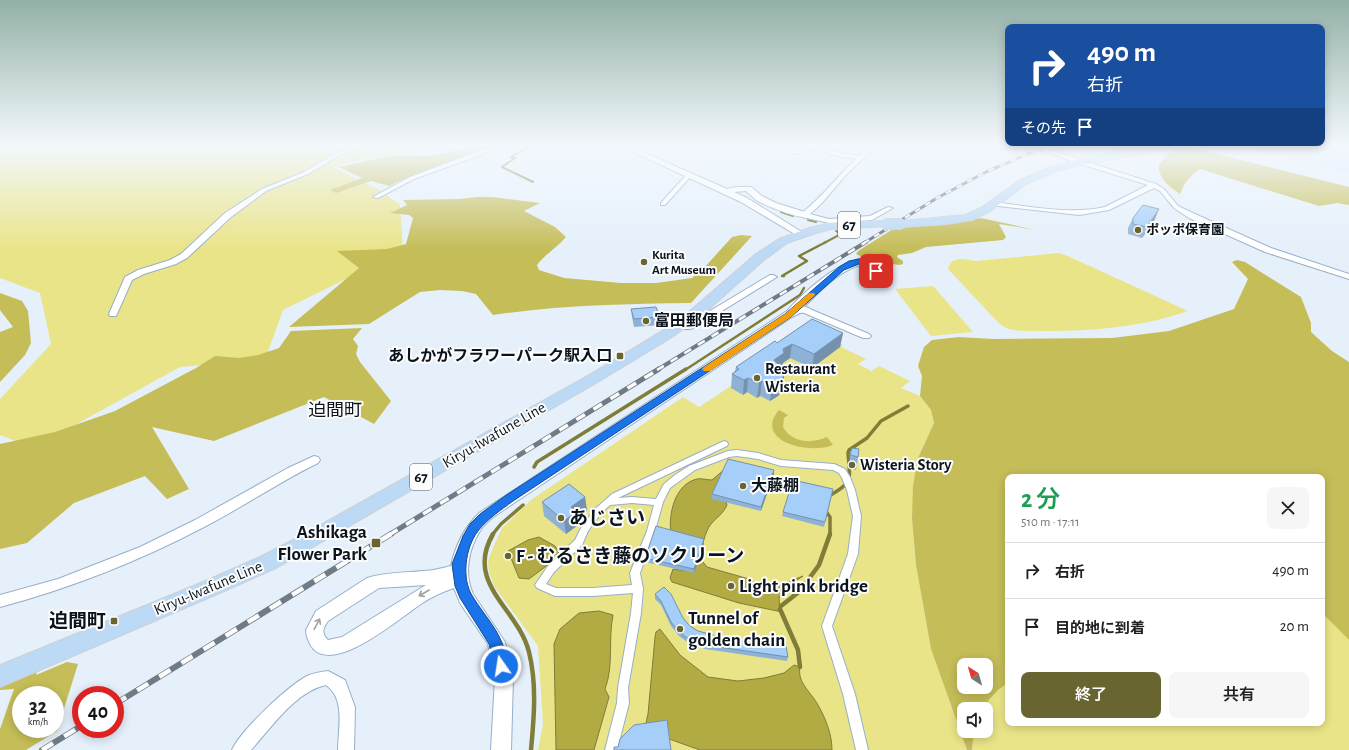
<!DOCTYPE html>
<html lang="ja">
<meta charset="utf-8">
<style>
body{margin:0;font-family:"Alegreya Sans","Noto Sans JP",sans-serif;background:#f6f6f6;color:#202124;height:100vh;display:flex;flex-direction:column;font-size:15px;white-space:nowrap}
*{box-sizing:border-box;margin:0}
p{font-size:13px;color:#757577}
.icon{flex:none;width:22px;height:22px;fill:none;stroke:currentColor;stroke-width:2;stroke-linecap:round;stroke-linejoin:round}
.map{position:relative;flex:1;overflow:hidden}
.drawer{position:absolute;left:1005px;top:474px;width:320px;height:252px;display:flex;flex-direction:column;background:#fff;border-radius:8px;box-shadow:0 2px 10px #0003}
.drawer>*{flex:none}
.top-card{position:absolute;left:1005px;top:24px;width:320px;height:122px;border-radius:8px;box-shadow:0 2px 10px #0003;background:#1a4fa0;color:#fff;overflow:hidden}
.needle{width:26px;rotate:323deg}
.tools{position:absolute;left:957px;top:658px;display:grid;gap:8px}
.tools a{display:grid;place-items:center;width:36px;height:36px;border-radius:8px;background:#fff;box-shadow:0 2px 10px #0003;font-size:20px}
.speed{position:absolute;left:12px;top:686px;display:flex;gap:8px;font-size:20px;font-weight:700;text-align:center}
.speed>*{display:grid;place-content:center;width:52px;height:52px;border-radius:50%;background:#fff;box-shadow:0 2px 10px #0003;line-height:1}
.speed small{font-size:10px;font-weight:400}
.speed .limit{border:6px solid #d22;background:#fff;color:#111}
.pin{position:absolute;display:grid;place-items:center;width:34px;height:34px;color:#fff;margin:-17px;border-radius:8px;box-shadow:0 2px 6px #0006}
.me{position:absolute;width:44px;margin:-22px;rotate:347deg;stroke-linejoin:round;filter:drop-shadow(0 0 3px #0008)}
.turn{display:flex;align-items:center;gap:14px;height:84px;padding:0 16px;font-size:18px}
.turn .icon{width:52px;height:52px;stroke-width:2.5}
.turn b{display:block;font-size:28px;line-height:34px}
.then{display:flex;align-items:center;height:38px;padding:0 16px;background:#0003;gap:8px;font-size:15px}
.round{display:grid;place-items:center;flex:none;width:42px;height:42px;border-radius:8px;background:#f6f6f6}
.head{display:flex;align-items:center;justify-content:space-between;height:68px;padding:0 16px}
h1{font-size:24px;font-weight:600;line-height:30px;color:#1e9e55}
.button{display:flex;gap:8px;margin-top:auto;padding:8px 16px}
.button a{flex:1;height:46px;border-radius:8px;background:#696531;color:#fff;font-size:16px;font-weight:600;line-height:46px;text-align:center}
.button a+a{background:#f6f6f6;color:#202124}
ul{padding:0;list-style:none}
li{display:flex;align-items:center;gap:12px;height:56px;padding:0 16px;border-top:1px solid #e0e0e0}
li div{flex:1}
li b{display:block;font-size:15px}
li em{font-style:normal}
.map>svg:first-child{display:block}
.built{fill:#d4e6fa}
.green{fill:#eae488}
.forest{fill:#c5bd58;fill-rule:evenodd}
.water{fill:#b2aa43;stroke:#807d38}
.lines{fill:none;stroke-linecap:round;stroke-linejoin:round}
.stream-far3{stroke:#807d38;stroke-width:2}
.stream-far2{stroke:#807d38;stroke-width:2.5}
.stream-far1{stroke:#807d38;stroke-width:3.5}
.stream{stroke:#807d38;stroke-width:4.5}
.pedestrian-casing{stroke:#97afc9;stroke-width:2}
.minor-casing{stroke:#97afc9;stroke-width:2}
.tertiary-casing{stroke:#97afc9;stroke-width:2}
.primary-casing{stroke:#ced0d2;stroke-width:2}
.pedestrian{fill:#fff;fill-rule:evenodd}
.minor{fill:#fff;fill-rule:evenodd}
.tertiary{fill:#fff;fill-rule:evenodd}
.primary{fill:#bcd9f5;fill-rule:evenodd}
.rail-far3-casing{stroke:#717b85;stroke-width:3}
.rail-far2-casing{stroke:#717b85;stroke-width:4}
.rail-far1-casing{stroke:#717b85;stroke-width:5}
.rail-casing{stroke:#717b85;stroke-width:6}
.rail-far3{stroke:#fcfcfc;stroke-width:2;stroke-dasharray:6;stroke-linecap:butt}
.rail-far2{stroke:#fcfcfc;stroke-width:2.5;stroke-dasharray:8;stroke-linecap:butt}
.rail-far1{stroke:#fcfcfc;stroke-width:3.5;stroke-dasharray:10;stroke-linecap:butt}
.rail{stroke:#fcfcfc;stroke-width:4.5;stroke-dasharray:13;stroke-linecap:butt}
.primary-bridge-casing{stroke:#ced0d2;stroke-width:12;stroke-linecap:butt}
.primary-bridge{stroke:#bcd9f5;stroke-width:10}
.wall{fill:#8eb2d6}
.shaded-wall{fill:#7491ae}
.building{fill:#a5cff9;stroke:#7491ae}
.oneway{stroke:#9da1a5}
.route{fill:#1a73e8;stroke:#114b97}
.slow{fill:#f59e0b}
.poi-dot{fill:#696531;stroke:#fcfcfc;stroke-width:1.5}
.labels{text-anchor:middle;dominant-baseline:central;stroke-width:4;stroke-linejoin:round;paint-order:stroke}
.far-poi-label{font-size:13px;font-weight:bold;fill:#0b141d;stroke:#fcfcfc;text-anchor:start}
.shield{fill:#fcfcfc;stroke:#535a60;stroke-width:1}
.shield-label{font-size:15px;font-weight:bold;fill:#0b141d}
.poi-label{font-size:16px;font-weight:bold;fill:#0b141d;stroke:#fcfcfc;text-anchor:start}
.street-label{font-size:16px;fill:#0b141d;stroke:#fcfcfc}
.quarter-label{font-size:18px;fill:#0b141d;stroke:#fcfcfc}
.near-poi-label{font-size:19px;font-weight:bold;fill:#0b141d;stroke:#fcfcfc;text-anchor:start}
</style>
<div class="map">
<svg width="1349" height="750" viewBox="0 0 1349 750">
<rect width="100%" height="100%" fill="#e5f0fb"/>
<path class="built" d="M 1271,145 L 1349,145 L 1349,173 L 1259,151 Z"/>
<g class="green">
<path d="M 0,145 L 466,145 L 357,160 L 332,167 L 378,189 L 400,205 L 403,251 L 283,310 L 265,360 L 180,367 L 33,448 L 0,435 L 0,399 L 51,344 L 40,293 L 0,278 Z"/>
<path d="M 1059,253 L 1070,257 L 1188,311 C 1142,327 1094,331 1046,331 C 1034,331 1020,332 1009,329 C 1002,327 997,321 992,316 L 948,269 C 951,255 966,259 976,261 Z"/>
<path d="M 933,286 L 973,332 L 931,336 L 895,289 Z"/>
<path d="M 814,331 L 843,345 L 841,347 L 866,359 L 858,364 L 870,370 L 870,372 L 879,366 L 910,381 L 901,388 L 920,396 L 931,410 L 934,423 L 918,458 L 912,519 L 916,565 L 931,649 L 967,750 L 538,750 L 543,724 L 538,646 L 494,586 L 489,572 L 488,561 L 492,550 L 502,528 L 531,500 L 683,397 L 699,407 Z"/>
<path d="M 1322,613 L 1349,640 L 1349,750 L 972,750 L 974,731 L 986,731 L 986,709 L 981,709 L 998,690 L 1008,683 L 1008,723 L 1322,723 Z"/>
</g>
<g class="forest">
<path d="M 478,145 L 493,145 C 459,160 422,169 389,186 L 371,181 L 336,193 L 330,190 L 362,178 L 339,167 L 390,156 L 430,156 Z"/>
<path d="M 1182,145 L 1349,187 L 1349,205 L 1337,203 L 1319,206 L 1200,169 C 1190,176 1184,183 1180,194 C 1169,187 1157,177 1159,164 L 1175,148 Z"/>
<path d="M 477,197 L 492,197 L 540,203 L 524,211 L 555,227 L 566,237 C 557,248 545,254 537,265 L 539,270 L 564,278 L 621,283 L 656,283 L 678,280 L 692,278 L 704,268 L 732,237 L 741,235 L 752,236 L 691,303 C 624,304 559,305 493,315 L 476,294 L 462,291 L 440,290 L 420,292 L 369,324 L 289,327 L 359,268 L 337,251 L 387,249 L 406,244 L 413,218 L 409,215 L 390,213 L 407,205 L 403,200 L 461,199 Z"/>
<path d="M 981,218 L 1036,230 L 999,224 L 1006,237 L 1003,240 L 926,247 L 912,253 L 898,255 L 897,257 L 903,261 L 903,264 L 899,265 L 869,260 L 856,254 L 858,251 L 893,229 L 916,226 L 942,225 Z"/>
<path d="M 1237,260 L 1245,262 L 1301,297 L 1311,323 L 1311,332 L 1332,351 L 1349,362 L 1349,640 L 1322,613 L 1322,477 L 1008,477 L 1008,683 L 998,690 L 981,709 L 964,709 L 964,731 L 974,731 L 972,750 L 967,750 L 931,649 L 916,565 L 912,519 L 913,486 L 918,458 L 934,423 L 931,410 L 920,396 L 922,376 L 918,366 L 924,347 L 932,340 L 959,337 L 993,339 L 1112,338 L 1169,331 L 1234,309 L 1248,279 L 1232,262 ZM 964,665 L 986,665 L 986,687 L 964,687 Z"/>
<path d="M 0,293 L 22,301 L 28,311 L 31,343 L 25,355 L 0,382 L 0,332 L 13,327 L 0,310 Z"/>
<path d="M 362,328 L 353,339 L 358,346 L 356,354 L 360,362 L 391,401 L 374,424 L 324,397 L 214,441 L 152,427 L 189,489 L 167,499 L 145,476 L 74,503 L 27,543 L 0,549 L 0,444 L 55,432 L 115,411 L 196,368 L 215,356 L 239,358 L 258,355 L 279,348 L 291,331 Z"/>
<path d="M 779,410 L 788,415 L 784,418 L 783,427 C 792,443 811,444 827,437 L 833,445 C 808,455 753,441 779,410 Z"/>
<path d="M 67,662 L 78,664 L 57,731 L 26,750 L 0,750 L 0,729 L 14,689 L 0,690 L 0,684 L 38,667 L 36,675 ZM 21,695 L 55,695 L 55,729 L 21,729 Z"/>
</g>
<g class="water">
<path d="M 725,469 L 725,499 L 727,505 C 723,514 717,517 711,524 C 704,533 703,546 699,557 L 707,567 L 749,579 L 764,590 L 778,586 L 803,576 C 796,581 781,589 779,599 C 779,603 781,608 782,612 L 739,603 L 672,582 L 670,578 L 673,569 L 686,571 C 682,561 672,544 671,534 C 668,514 675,484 697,479 C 701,478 707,480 712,480 Z"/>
<path d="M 539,537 L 555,546 L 559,552 L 545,567 L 529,579 L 519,578 L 508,551 L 528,540 Z"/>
<path d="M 599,611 L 613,615 C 608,639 614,666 605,689 L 609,697 L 594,750 L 556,750 L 554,644 L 560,629 L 579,613 Z"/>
<path d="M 660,629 L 680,655 L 708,677 L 738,681 L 764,678 L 784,673 L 794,665 L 800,667 C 797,683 811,692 818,705 C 826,719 832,735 832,750 L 700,750 L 655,734 L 643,736 L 648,714 L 655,637 L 656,632 Z"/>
</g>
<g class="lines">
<g class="stream-far3">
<path d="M 532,145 L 511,157 L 515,158 L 502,167 L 533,182"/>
<path d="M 781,212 L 793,216"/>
<path d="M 808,220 L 816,222"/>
<path d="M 824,243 L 841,234 L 836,231"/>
</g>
<g class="stream-far2">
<path d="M 784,276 L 782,276 L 807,261 L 799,256 L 826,242"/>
<path d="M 685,370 L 800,295 L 804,288"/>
</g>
<g class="stream-far1">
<path d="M 534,467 L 537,462 L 686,369"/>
<path d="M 829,496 C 854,482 850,480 848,453 L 849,450 L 867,438 L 881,421 L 908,406"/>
<path d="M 825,510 L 830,517 L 830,535"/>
<path d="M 492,535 L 501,524 L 523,505"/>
</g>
<g class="stream">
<path d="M 493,534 C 464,584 518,608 529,652 C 537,684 534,718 531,750"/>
<path d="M 781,606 L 800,591 L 819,565 L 830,534"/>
<path d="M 780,609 L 798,650 L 800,667"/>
</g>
<defs>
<path id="pedestrian" d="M 724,441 L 727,442 L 728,444 L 727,446 L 618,498 L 632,497 L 656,499 L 664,484 L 675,475 L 689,466 L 728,451 L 737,450 L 758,453 L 781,460 L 834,464 L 845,469 L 850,477 L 855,490 L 861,516 L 858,554 L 832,626 L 855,694 L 868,750 L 856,750 L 843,694 L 822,626 L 848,554 L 853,516 L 847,490 L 842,478 L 839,473 L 833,470 L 781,466 L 758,459 L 737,456 L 729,457 L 695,470 L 670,488 L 663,502 L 655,531 L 640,573 L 643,589 L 641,613 L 628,688 L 629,703 L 617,750 L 605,750 L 617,703 L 618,688 L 631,613 L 633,593 L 593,596 L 555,596 L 537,588 L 535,585 L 548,566 L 575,540 L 581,528 L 595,509 L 612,494 ZM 632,503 L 654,505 L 647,531 L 630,573 L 632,585 L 593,588 L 556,588 L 546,584 L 554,572 L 582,545 L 588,531 L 601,513 L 610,505 Z"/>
<g id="minor">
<path d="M 355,145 L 363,145 L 340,155 L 308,174 L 266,191 L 231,217 L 187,258 L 176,264 L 144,274 L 132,280 L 117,314 L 116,316 L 110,316 L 109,314 L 125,277 L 138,270 L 170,260 L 181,254 L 225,213 L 262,189 L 304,172 L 336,153 Z"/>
<path d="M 495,145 L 502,145 L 478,156 L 414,179 L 378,198 L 373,197 L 410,177 Z"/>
<path d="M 770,145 L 778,145 L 795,150 L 810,147 L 808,145 L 816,145 L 840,153 L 859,156 L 871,145 L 877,145 L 845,176 L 822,203 L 810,214 L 829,219 L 870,216 L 888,207 L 893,208 L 872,220 L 829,223 L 802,217 L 802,213 C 822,197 837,177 856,159 L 837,156 L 816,149 L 795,154 Z"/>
<path d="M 1027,145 L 1035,145 L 1156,184 L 1164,189 L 1178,206 L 1195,214 L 1271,248 L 1349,274 L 1349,279 L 1265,252 L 1189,218 L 1174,208 L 1160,191 L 1154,188 L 1109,210 L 1079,215 L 990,205 L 990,203 L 992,202 C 1029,206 1068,215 1105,207 L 1148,185 L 1074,162 Z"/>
<path d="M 687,174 L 692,175 L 665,205 L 661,205 L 661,203 Z"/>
<path d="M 770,275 L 773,275 L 777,277 L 696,327 C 689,330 681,330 675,324 L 680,321 L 690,323 Z"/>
<path d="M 805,307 L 869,334 L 871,336 L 869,338 L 863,338 L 802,312 L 801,310 L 802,308 Z"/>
<path d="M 314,456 L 318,457 L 320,460 L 318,463 C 279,482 243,507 204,527 C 139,561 71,588 0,607 L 0,595 L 58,579 L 140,547 L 195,520 L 288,468 Z"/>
<path d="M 328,671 L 345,680 L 355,707 L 354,750 L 338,750 C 338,729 346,699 326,685 C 296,691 271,728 251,750 L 232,750 C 240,731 288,686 307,676 C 313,673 321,672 328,671 Z"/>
</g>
<g id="tertiary">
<path d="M 618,145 L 627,145 L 727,189 L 736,187 L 751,187 L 762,196 L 776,203 L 808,213 L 809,215 L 808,217 C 799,219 764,205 756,200 C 753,197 749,194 746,191 L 734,192 L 747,198 L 805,234 L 801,237 L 798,236 L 741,202 Z"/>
<path d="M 859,259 L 872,261 L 881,271 L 879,273 L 873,273 L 866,265 C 845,264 818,293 804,307 L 809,308 L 810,310 L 809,312 L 800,313 L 792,317 L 514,503 C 503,511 487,519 480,531 C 468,550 464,574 473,594 L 505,642 L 513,678 L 511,750 L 491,750 L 495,678 L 488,644 L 460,603 L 454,588 C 442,592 431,597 421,604 C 401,617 329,680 310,644 C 308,640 306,635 306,630 L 316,611 L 367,578 C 386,572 403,573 423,571 C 432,571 442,568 451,566 C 455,546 465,527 479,513 L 787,311 C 804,292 834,265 859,259 ZM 426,585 L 342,637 L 328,640 C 321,633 323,628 328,621 L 379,588 Z"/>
</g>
<g id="primary">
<path d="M 1159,145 L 1176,145 L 1172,148 L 1081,165 L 1056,171 L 1026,184 L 989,212 L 972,220 L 947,224 L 902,227 L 897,224 L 902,221 L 965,215 L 981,208 L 1020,180 L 1050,167 L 1080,159 Z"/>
<path d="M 885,221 L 889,222 L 890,224 L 889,226 L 831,229 L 816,233 L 787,243 L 764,260 L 700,317 L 672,337 L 601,380 L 313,547 L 276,568 L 222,592 L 0,687 L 0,665 L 208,580 L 262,556 L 299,537 L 591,374 L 662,331 L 690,311 L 756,254 L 779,239 L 809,228 L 831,223 Z"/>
</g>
</defs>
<use href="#pedestrian" class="pedestrian-casing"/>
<use href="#minor" class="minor-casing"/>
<use href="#tertiary" class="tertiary-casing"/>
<use href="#primary" class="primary-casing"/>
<use href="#pedestrian" class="pedestrian"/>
<use href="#minor" class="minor"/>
<use href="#tertiary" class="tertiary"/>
<use href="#primary" class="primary"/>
<defs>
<path id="rail-far3" d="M 864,243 L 937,198 L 986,172 L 1049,145"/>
<path id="rail-far2" d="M 657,370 L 866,242"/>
<path id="rail-far1" d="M 389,535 L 659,369"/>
<g id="rail">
<path d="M 115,704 L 391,534"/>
<path d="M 42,750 L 81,726"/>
</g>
</defs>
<use href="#rail-far3" class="rail-far3-casing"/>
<use href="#rail-far2" class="rail-far2-casing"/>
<use href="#rail-far1" class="rail-far1-casing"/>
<use href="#rail" class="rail-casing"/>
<use href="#rail-far3" class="rail-far3"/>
<use href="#rail-far2" class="rail-far2"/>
<use href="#rail-far1" class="rail-far1"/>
<use href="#rail" class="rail"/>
<defs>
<path id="primary-bridge" d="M 885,224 L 902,224"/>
</defs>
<use href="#primary-bridge" class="primary-bridge-casing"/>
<use href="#primary-bridge" class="primary-bridge"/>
</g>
<g class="wall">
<path d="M 1133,218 L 1155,219 L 1142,238 L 1128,234 L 1128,228 Z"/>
<path d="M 631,309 L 660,317 L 660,325 L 634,327 L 632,317 Z"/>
<path d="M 843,333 L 840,347 L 812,368 L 790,358 L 783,363 L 782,367 L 781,368 L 784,376 L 783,390 L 778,396 L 770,401 L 760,396 L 757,398 L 747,392 L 743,395 L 731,388 L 732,374 L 735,371 L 736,367 L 777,343 Z"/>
<path d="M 852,448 L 858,457 L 856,470 L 848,468 Z"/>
<path d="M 774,470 L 774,474 L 761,511 L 712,499 L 712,494 Z"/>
<path d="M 832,494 L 824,527 L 782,516 L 783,512 Z"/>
<path d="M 585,497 L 587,511 L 577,517 L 578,525 L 566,534 L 544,516 L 542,502 Z"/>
<path d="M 704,544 L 694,573 L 645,562 L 645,558 Z"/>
<path d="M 655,594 L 683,618 L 690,626 L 698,631 L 788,657 L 787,661 L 705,649 L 686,641 L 679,636 L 671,626 L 661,605 L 655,599 Z"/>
</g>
<g class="shaded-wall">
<path d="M 1159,209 L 1155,219 L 1142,238 L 1147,227 Z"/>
<path d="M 843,333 L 840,347 L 812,368 L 814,354 Z"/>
<path d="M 792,344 L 790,358 L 783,363 L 782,367 L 772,375 L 774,360 L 783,349 Z"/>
<path d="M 784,376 L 783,390 L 778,396 L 770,401 L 772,387 Z"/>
<path d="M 748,378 L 747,392 L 743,395 L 744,380 Z"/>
<path d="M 762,381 L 760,396 L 757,398 L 759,383 Z"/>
<path d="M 774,470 L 774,474 L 761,511 L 761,507 Z"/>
<path d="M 585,497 L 587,511 L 577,517 L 578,525 L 566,534 L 564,521 L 571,507 Z"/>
<path d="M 704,539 L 704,544 L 694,573 L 694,569 Z"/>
</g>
<g class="building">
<path d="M 1143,205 L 1159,209 L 1147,227 L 1133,224 L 1133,218 Z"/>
<path d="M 656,307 L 660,317 L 634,319 L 631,309 Z"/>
<path d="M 812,319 L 843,333 L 814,354 L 792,344 L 783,349 L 784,353 L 774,360 L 784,370 L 784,376 L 780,381 L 772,387 L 762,381 L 759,383 L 748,378 L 744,380 L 732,374 L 739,369 L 736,367 L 775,341 L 777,343 Z"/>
<path d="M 852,448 L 859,449 L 858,457 L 850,455 Z"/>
<path d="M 728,459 L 774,470 L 761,507 L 712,494 Z"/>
<path d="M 793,480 L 833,489 L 825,522 L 783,512 Z"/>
<path d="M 569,484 L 585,497 L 571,507 L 576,512 L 564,521 L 542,502 Z"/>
<path d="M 656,526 L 704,539 L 694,569 L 645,558 Z"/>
<path d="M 664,587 L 671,594 L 683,618 L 690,626 L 698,631 L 732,640 L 786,646 L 788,657 L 705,645 L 686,637 L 679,632 L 671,622 L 661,601 L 655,594 Z"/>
<path d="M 667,720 L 671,750 L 614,750 L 614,747 L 618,747 L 620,739 L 634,725 Z"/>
</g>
<defs><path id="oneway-shaft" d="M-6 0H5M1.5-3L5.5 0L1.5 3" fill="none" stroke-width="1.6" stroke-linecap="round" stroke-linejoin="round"/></defs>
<g class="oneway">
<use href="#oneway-shaft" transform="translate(424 593) rotate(150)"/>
<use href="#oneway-shaft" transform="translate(317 624) rotate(-62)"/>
</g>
<linearGradient id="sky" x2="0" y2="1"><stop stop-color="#92b0a6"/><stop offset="0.58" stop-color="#f3f8fd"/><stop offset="1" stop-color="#f3f8fd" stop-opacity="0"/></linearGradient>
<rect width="1349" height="250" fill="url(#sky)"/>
<path class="route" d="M 859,259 L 875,264 L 880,271 L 879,273 L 874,273 L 870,267 L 859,264 L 844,270 L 791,317 L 513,501 C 501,510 487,519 478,531 C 465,548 461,579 473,597 C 484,615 500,631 505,652 C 506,659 509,664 506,670 L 501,672 L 496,670 L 489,644 L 460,598 L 455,586 L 452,564 L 463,536 L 470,524 L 480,514 L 505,496 L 785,314 L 839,267 L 849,261 Z"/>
<path class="slow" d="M 809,293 L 814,293 L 815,295 L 791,317 L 710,371 L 704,371 L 702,369 L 704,367 L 785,314 Z"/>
<g class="poi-dot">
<circle cx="1138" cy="230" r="4"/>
<circle cx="644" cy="262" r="4"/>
<circle cx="646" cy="321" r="4"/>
<rect x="616" y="352" width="8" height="8" rx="2"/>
<circle cx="757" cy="378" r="4"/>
<circle cx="852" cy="465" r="4"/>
<circle cx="743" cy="486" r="4"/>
<circle cx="561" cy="518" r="4"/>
<rect x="371" y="538" width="10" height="10" rx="2"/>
<circle cx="508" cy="556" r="4"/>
<circle cx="731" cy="586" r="4"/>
<rect x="110" y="617" width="8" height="8" rx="2"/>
<circle cx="680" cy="629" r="4"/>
</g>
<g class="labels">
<g class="far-poi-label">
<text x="1146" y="230">ポッポ保育園</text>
<text x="652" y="255">Kurita<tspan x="652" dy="15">Art Museum</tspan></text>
</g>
<g class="shield">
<rect x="838" y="212" width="22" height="26" rx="3"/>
<rect x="410" y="464" width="22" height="26" rx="3"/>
</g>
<g class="shield-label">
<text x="849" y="225">67</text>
<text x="421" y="477">67</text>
</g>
<g class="poi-label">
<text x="654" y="321">富田郵便局</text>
<text x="612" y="356" text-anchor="end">あしかがフラワーパーク駅入口</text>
<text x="765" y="369">Restaurant<tspan x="765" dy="18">Wisteria</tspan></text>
<text x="860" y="465">Wisteria Story</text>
<text x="751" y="486">大藤棚</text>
</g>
<g class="street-label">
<text transform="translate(494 435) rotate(-30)">Kiryu-Iwafune Line</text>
<text transform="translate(208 588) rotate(-23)">Kiryu-Iwafune Line</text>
</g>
<g class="quarter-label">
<text x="335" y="411">迫間町</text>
</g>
<g class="near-poi-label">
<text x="569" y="518">あじさい</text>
<text x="367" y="532" text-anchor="end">Ashikaga<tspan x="367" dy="22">Flower Park</tspan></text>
<text x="516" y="556">F - むるさき藤のソクリーン</text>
<text x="739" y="586">Light pink bridge</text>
<text x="688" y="618">Tunnel of<tspan x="688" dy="22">golden chain</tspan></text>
<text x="106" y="621" text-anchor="end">迫間町</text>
</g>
</g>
</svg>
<div class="tools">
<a><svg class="needle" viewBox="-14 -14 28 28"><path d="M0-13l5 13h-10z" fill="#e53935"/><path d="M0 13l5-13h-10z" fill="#757577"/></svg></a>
<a><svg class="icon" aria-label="sound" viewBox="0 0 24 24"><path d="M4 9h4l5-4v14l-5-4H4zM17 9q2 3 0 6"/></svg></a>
</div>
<div class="speed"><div>32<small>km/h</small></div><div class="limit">40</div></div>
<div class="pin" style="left:876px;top:271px;background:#d93025"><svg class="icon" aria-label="arrive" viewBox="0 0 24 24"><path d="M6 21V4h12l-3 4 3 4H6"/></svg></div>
<svg class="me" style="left:501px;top:666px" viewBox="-20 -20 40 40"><circle r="17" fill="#1a73e8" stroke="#fff" stroke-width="3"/><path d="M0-11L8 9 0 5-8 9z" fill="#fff"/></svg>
<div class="top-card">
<div class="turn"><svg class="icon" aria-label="right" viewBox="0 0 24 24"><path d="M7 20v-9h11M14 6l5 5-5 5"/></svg><div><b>490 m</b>右折</div></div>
<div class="then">その先<svg class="icon" aria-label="arrive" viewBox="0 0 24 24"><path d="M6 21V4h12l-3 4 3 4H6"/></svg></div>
</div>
<section class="drawer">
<div class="head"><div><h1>2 分</h1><p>510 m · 17:11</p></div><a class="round"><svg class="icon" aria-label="close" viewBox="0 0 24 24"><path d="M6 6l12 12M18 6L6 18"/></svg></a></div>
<ul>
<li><svg class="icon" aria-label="right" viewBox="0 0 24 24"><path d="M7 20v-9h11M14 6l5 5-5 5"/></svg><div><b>右折</b></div><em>490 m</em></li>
<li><svg class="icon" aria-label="arrive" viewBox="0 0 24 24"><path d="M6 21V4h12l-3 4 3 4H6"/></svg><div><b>目的地に到着</b></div><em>20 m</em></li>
</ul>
<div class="button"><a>終了</a><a>共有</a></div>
</section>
</div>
